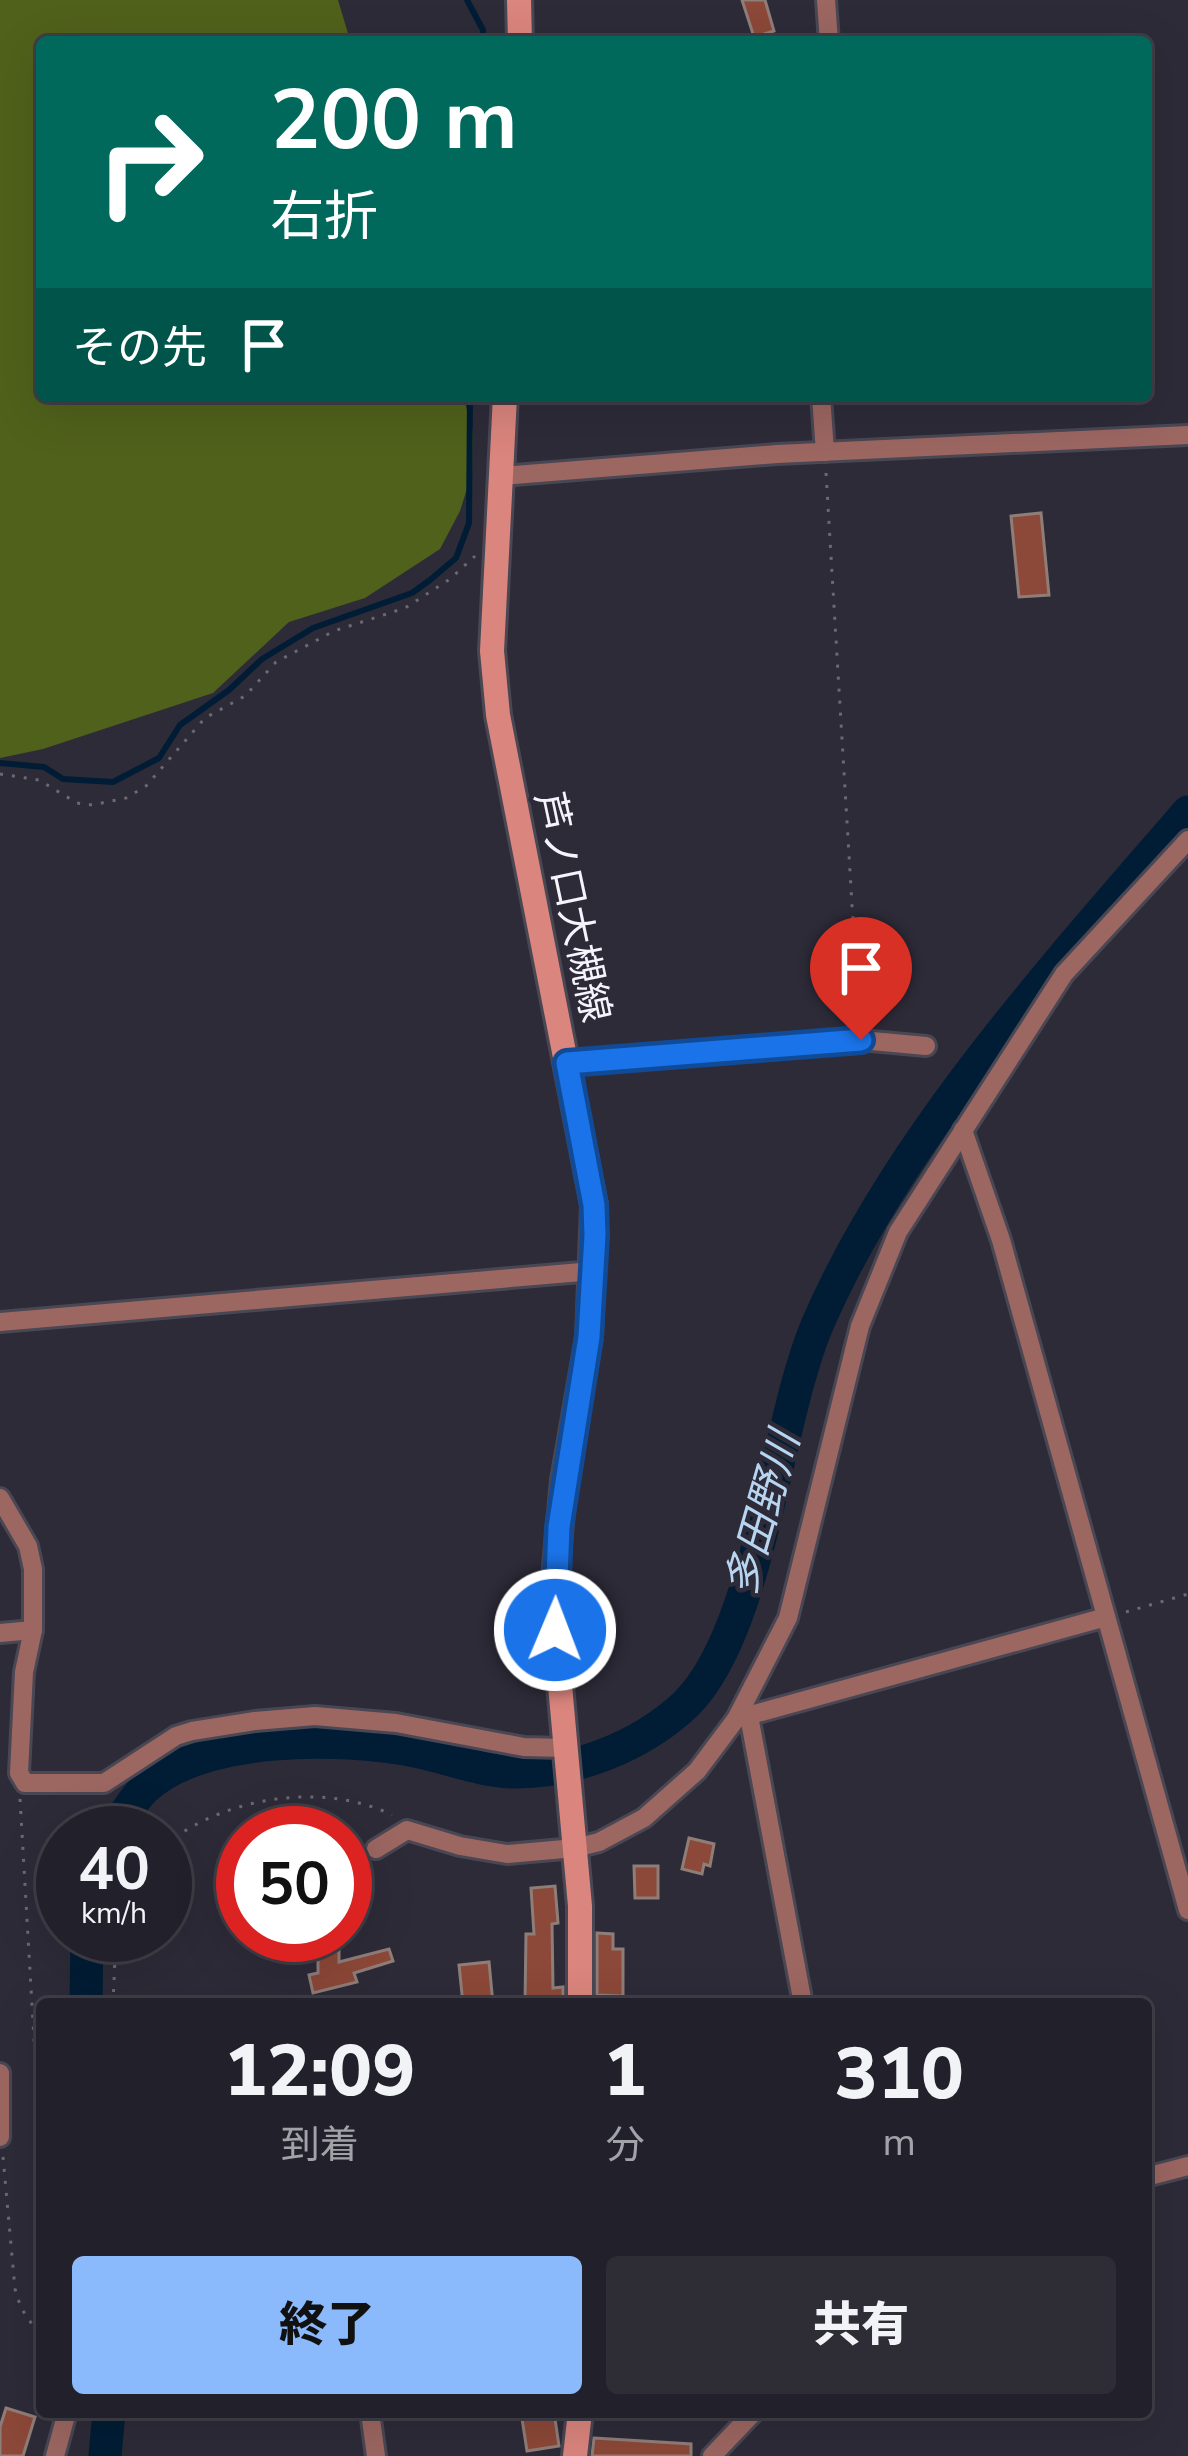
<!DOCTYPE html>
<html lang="ja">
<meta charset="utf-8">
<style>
body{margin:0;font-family:"Nunito Sans","Noto Sans JP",sans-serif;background:#2e2d36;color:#f1f3f6;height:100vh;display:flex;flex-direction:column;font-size:45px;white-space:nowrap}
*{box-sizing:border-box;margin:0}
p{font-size:39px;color:#a2a3a8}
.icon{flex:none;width:66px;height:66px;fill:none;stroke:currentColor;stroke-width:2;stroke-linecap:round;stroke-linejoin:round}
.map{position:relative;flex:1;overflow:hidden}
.panel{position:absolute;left:36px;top:1998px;width:1116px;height:420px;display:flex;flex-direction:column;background:#22202a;border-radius:12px;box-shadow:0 12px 48px #0002,0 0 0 3px #3f3e47}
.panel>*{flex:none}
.guide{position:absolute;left:36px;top:36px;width:1116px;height:366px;border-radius:12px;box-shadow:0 12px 48px #0002,0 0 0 3px #3f3e47;background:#00695c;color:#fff;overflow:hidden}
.speed{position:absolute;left:36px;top:1806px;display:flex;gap:24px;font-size:60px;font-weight:700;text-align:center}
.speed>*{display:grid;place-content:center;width:156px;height:156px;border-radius:50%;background:#22202a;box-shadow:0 12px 48px #0002,0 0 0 3px #3f3e47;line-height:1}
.speed small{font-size:30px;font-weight:400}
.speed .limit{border:18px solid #d22;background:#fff;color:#111}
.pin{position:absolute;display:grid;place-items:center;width:102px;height:102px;color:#fff;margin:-123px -51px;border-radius:50% 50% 50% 0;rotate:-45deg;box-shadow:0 0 12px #0007}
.pin .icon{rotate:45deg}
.me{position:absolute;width:132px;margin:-66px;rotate:1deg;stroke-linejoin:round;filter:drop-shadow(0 0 9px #0008)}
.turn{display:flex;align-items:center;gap:42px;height:252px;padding:0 36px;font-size:54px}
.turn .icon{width:156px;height:156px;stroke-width:2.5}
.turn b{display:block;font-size:84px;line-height:102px}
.then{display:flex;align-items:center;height:114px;padding:0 36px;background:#0003;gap:24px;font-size:45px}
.eta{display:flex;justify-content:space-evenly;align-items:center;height:204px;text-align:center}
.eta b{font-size:72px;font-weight:800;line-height:84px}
.action{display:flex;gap:24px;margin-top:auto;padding:24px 36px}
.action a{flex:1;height:138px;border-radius:12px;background:#8bbafc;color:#111;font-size:48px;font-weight:800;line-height:138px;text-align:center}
.action a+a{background:#2e2d36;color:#f1f3f6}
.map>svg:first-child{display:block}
.forest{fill:#50611b}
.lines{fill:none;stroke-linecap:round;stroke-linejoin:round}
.stream{stroke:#011d35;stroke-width:6}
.river{stroke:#011d35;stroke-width:33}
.building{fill:#8c4838;stroke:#8f7d78;stroke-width:3}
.minor-casing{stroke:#494753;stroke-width:24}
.secondary-casing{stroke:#494753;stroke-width:30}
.path{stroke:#6b6974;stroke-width:3;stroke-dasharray:3 9;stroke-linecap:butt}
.minor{stroke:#9c6661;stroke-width:18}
.secondary{stroke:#da857d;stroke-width:24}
.route-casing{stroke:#114b97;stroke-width:30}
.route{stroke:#1a73e8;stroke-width:21}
.labels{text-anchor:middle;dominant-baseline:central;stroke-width:9;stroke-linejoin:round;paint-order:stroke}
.street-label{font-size:39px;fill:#f5f4fc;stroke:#2d2b38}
.water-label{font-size:42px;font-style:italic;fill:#b7d5f1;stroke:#2d2b38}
</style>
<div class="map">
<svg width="1188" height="2456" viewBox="0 0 1188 2456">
<rect width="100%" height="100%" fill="#2d2b38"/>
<path class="forest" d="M 0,0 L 338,0 L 350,40 L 361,42 L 42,42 L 42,396 L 463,396 L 473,431 L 472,473 L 460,511 L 440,549 L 365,598 L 289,622 L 213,693 L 43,749 L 0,758 Z"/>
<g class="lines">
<g class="stream">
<path d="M 467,0 L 483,30 L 483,42"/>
<path d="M 0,763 L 44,767 L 63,779 L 113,782 L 159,758 L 180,725 L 229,690 L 262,659 L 313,628 L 412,593 L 430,580 L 456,558 L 469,523 L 470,396"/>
</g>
<g class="river">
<path d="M 112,1833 C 122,1819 132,1801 144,1789 C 202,1735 341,1736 415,1751 C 446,1757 480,1771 512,1772 C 573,1773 640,1747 685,1705 C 760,1633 775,1423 818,1323 C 899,1137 1056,965 1188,812"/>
<path d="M 86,2004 L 87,1935"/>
<path d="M 105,2456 L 109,2412"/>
</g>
</g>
<g class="building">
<path d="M 742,0 L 765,0 L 774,31 L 754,37 Z"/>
<path d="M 1041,513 L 1049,595 L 1019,597 L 1011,516 Z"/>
<path d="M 689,1838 L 714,1844 L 710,1866 L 704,1864 L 702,1874 L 682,1869 Z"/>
<path d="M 634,1866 L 658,1866 L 658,1898 L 635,1898 Z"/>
<path d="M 555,1886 L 558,1923 L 552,1924 L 553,1988 L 563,1987 L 563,2004 L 525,2004 L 526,1934 L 534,1934 L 531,1888 Z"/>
<path d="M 597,1933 L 613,1934 L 613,1949 L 623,1949 L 623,1996 L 597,1995 Z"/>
<path d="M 318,1935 L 339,1935 L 339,1962 L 389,1949 L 393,1961 L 354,1973 L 357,1982 L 313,1993 L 309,1975 L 318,1973 Z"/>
<path d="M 489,1962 L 493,2004 L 463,2004 L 459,1965 Z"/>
<path d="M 6,2408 L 35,2417 L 23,2456 L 0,2456 L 0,2427 Z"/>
<path d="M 521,2412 L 554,2412 L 559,2446 L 527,2451 Z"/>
<path d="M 594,2438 L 691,2444 L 691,2456 L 592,2456 Z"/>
</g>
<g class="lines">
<defs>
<g id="minor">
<path d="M 826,0 L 829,42"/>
<path d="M 821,396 L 825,452"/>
<path d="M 501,476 L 777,454 L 1188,435"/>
<path d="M 567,1063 L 861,1040 L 926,1046"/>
<path d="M 963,1130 L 1001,1240 L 1188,1910"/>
<path d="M 0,1322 L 593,1271"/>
<path d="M 0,1498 L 28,1546 L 33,1569 L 33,1630 L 24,1672 L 19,1773 L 25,1783 L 104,1783 L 176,1736 L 192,1731 L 255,1721 L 315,1716 L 396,1723 L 524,1747 L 564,1748"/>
<path d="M 0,1633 L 33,1630"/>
<path d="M 749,1716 L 803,2004"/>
<path d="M 736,1719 L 1106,1617"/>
<path d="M 376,1849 L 407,1830 L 460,1846 L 507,1854 L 575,1848 L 599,1842 L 644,1818 L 697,1771 L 736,1719 L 788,1618 L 860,1326 L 898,1232 L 1064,974 L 1188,840"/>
<path d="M 0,2073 L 0,2137"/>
<path d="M 1146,2177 L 1188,2166"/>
<path d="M 370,2412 L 376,2456"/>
<path d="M 55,2456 L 67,2412"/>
<path d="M 712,2456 L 754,2412"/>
</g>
<g id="secondary">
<path d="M 519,0 L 520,42"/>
<path d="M 505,396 L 492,651 L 498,715 L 594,1205 L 589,1337 L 564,1480 L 556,1566 L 555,1630 L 580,1906 L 580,2004"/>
<path d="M 575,2456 L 580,2412"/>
</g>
</defs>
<use href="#minor" class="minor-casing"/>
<use href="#secondary" class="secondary-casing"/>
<g class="path">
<path d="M 826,473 L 859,1021"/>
<path d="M 0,774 L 39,780 L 77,803 L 92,805 L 126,798 L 146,786 L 205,718 L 245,696 L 276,662 L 334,631 L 405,608 L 450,579 L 475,556"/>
<path d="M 1126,1612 L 1188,1594"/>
<path d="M 20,1799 L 42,2177"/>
<path d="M 165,1845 C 224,1797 323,1781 392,1815"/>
<path d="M 113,2004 L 116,1935"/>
<path d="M 3,2157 L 15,2289 L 21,2308 L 42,2339"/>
</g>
<use href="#minor" class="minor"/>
<use href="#secondary" class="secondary"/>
</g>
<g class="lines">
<defs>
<path id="route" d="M 555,1630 L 559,1527 L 589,1337 L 595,1235 L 594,1205 L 567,1063 L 861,1040"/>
</defs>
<use href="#route" class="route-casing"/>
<use href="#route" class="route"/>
</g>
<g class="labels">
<g class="street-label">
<text transform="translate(572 907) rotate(78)">芦ノ口大槻線</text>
</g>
<g class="water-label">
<text transform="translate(763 1514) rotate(-74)">多田野川</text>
</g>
</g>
</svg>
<div class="speed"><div>40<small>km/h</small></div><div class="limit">50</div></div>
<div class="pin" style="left:861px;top:1040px;background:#d93025"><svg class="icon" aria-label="arrive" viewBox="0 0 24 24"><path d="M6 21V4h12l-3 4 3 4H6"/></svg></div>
<svg class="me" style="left:555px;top:1630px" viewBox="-20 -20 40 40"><circle r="17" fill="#1a73e8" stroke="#fff" stroke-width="3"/><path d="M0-11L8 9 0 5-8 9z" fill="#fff"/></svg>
<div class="guide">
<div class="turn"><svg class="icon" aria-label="right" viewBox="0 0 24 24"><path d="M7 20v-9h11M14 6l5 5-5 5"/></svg><div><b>200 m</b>右折</div></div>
<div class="then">その先<svg class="icon" aria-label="arrive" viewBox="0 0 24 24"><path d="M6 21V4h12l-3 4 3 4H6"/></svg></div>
</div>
<section class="panel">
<div class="eta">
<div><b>12:09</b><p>到着</p></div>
<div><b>1</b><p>分</p></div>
<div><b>310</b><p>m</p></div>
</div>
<div class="action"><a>終了</a><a>共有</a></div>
</section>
</div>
